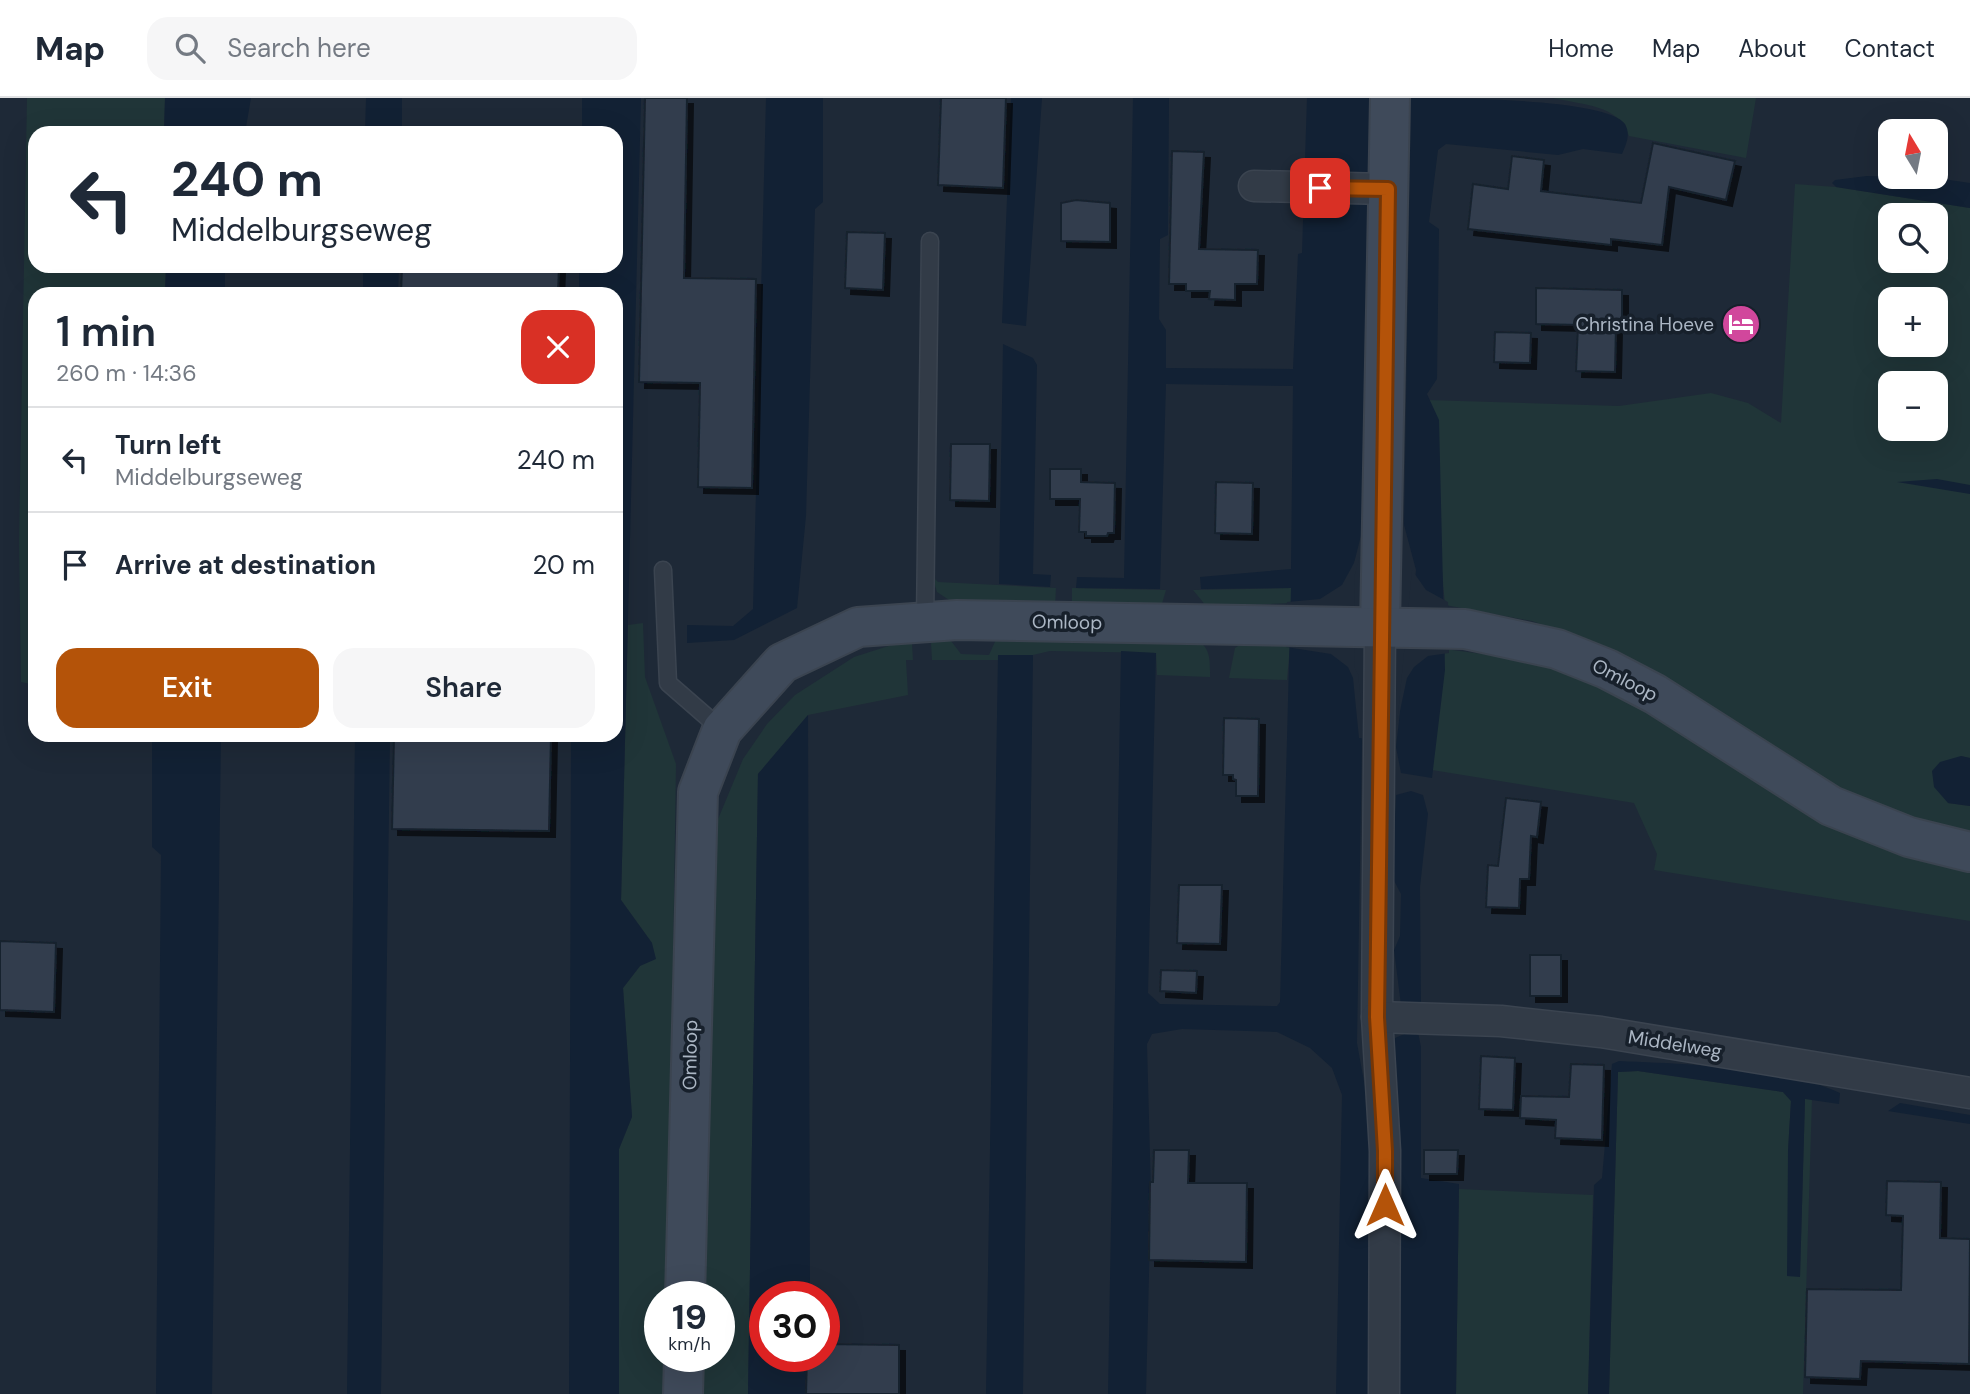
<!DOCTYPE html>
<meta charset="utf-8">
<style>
body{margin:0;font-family:"DM Sans",sans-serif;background:#f6f6f7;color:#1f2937;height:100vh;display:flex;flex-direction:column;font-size:26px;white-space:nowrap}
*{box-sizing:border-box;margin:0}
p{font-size:23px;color:#747a83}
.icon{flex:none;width:38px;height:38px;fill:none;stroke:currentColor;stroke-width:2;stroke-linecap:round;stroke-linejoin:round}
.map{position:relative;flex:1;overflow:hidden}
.details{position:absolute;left:28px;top:189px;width:595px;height:455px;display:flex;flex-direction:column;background:#fff;border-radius:21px;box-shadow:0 7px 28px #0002}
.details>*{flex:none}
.top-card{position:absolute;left:28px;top:28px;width:595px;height:147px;border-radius:21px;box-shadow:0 7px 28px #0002;background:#fff;color:#1f2937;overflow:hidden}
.needle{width:46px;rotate:350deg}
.tools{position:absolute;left:1878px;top:21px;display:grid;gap:14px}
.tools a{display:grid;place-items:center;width:70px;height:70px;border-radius:14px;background:#fff;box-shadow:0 7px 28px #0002;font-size:35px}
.speed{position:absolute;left:644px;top:1183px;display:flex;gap:14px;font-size:35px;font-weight:700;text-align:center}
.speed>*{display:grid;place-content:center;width:91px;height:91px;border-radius:50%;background:#fff;box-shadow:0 7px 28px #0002;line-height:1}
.speed small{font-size:18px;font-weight:400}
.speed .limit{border:10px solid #d22;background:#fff;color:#111}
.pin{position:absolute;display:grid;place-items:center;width:60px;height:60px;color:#fff;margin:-30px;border-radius:14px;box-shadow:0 4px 10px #0006}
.me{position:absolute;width:77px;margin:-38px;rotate:0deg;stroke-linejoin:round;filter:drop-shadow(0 0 5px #0008)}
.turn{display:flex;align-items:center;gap:24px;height:147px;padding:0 28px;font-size:32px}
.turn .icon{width:91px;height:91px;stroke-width:2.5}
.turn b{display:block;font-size:49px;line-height:60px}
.round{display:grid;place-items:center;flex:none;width:74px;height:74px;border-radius:21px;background:#f6f6f7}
.headline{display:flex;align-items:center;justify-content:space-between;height:119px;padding:0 28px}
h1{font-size:42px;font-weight:600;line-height:52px}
.action{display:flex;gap:14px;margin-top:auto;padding:14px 28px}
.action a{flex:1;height:80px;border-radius:21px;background:#b45309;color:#fff;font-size:28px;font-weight:600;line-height:80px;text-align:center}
.action a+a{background:#f6f6f7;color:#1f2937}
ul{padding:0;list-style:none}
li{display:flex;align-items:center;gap:21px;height:105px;padding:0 28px;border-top:2px solid #e0e1e3}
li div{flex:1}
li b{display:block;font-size:26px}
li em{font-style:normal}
header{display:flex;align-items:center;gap:42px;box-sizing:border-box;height:98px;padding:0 35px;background:#fff;border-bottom:2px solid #e0e1e3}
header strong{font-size:33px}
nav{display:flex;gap:38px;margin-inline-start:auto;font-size:24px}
.search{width:490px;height:63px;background:#f6f6f7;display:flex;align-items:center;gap:18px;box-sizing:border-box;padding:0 24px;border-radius:21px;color:#747a83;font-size:26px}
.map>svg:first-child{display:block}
.green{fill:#203538;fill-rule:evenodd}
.water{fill:#122134}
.pier{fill:#1e2937}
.building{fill:#303d4e;stroke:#19222d;stroke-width:2;filter:url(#shadow)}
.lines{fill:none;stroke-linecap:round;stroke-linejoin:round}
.lane-casing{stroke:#3b4450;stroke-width:19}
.street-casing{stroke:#3b4450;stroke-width:33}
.secondary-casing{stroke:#3b4450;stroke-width:42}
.lane{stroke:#323b47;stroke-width:16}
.street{stroke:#323b47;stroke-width:30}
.secondary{stroke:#3f4a5a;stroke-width:38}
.route-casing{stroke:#753606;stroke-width:18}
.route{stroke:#b45309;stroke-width:12}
.labels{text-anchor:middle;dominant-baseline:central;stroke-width:7;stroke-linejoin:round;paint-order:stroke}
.poi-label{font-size:19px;fill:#abb6c4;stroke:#17202b;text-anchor:end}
.street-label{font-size:19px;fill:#abb6c4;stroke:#17202b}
</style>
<header>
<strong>Map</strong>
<div class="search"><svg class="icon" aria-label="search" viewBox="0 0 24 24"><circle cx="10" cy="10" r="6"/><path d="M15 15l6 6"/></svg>Search here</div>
<nav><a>Home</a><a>Map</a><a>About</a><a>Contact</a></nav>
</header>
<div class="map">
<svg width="1970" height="1296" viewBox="0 0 1970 1296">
<defs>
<filter id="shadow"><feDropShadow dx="6" dy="6" stdDeviation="0" flood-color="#0009"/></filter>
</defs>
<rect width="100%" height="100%" fill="#1e2937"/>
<g class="green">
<path d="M 27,0 L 165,0 L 164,35 L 35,35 L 35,168 L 166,168 L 165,196 L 35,196 L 35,587 L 21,584 L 19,444 Z"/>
<path d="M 1553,0 L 1756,0 L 1746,60 L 1629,38 C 1619,6 1582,7 1553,0 Z"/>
<path d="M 1795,86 L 1836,89 L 1970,110 L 1970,660 L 1961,658 L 1948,705 L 1970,708 L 1970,741 L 1842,697 L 1609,551 L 1532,523 L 1445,507 L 1427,302 L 1619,308 L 1711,295 L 1748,305 L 1781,325 ZM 1890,117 L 1936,117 L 1936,163 L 1890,163 ZM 1890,201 L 1936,201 L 1936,247 L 1890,247 ZM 1890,285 L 1936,285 L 1936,331 L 1890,331 Z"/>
<path d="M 932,478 L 938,484 L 1056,490 L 1055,508 L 949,502 L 937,494 Z"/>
<path d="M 1072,490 L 1166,492 L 1161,509 L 1072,508 Z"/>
<path d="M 1291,490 L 1291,505 L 1207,509 L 1193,492 Z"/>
<path d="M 643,525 L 645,579 L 676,666 L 668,1199 L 660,1199 L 660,1258 L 667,1258 L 666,1296 L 619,1296 L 619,1051 L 632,1018 L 623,890 L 640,868 L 652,845 L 621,802 L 628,527 Z"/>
<path d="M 998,537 L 1195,540 C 1211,550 1210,561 1210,579 L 1157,577 L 1156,555 L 1050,553 L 1033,557 L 998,557 L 998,562 L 932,562 L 931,545 L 948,539 L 961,556 L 989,557 Z"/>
<path d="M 1247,542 L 1290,548 L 1287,582 L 1229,580 L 1235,550 Z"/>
<path d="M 901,544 L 912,546 L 913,562 L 906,562 L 908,597 L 808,617 L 758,676 L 748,1296 L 699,1296 L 699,1258 L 719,1258 L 719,1199 L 700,1199 L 709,743 L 743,661 L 767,626 L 795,597 L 854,559 Z"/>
<path d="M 1445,551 L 1520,561 L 1575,577 L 1970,770 L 1970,823 L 1654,772 L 1657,756 L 1634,705 L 1432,672 Z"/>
<path d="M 1638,973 L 1783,994 L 1791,1003 L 1788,1053 L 1800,1179 L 1805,1001 L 1812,1001 L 1803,1296 L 1609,1296 L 1618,974 Z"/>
<path d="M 1459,1091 L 1593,1097 L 1588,1296 L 1456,1296 Z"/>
</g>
<g class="water">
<path d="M 165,0 L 251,0 L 245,35 L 164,35 Z"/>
<path d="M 366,0 L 402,0 L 402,35 L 365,35 Z"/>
<path d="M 582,0 L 641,0 L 621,802 L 652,845 L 656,861 L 640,868 L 623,890 L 632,1019 L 619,1051 L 619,1296 L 569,1296 L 571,637 L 616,637 L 616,196 L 579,196 L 579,168 L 616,168 L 616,35 L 582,35 Z"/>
<path d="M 766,0 L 823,0 L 823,104 L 815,111 L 806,418 L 797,510 L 734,542 L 687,545 L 687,527 L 733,528 L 753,511 Z"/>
<path d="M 1011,0 L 1042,0 L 1026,228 L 1002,225 Z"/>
<path d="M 1133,0 L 1169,0 L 1168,137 L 1160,141 L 1159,221 L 1166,232 L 1166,270 L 1293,271 L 1298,156 L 1302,155 L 1307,0 L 1370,0 L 1365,429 L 1351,476 L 1350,570 L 1354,576 L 1362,643 L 1357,945 L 1365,989 L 1377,1104 L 1372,1296 L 1336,1296 L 1342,997 L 1332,970 L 1310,950 L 1277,934 L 1182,931 L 1152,936 L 1147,946 L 1151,1096 L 1146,1296 L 1108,1296 L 1121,553 L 1156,555 L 1148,895 L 1160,906 L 1277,908 L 1280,904 L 1291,490 L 1201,491 L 1200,479 L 1291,471 L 1293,288 L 1166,286 L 1160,491 L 1076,490 L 1077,479 L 1124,480 Z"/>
<path d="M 1411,0 C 1448,0 1608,0 1625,26 C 1631,37 1626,46 1622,56 L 1583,51 L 1558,57 L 1446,46 L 1438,52 L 1429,124 L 1439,131 L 1437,281 L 1427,296 L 1439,322 L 1445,572 L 1432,680 L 1401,675 L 1396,649 L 1416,472 L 1404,427 Z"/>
<path d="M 1867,78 L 1936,80 L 1970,85 L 1970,110 L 1836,89 L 1832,85 L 1835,82 Z"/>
<path d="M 166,168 L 225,168 L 225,196 L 165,196 Z"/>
<path d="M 363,168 L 399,168 L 398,196 L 363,196 Z"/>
<path d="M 1003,246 L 1033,260 L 1037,267 L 1033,476 L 1051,477 L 1050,489 L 999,486 Z"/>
<path d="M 1937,381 L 1970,387 L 1970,396 L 1897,384 Z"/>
<path d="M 998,557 L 1033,557 L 1023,1296 L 986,1296 Z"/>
<path d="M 808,617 L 810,1199 L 765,1199 L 765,1258 L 810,1258 L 810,1296 L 748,1296 L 758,676 Z"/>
<path d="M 152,637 L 221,637 L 212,1296 L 156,1296 L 161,757 L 152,749 Z"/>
<path d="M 355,637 L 390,637 L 381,1296 L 347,1296 Z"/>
<path d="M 1961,658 L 1970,660 L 1970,708 L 1948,705 L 1934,689 L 1932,673 L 1940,664 Z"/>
<path d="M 1411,693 L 1423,697 L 1428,716 L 1420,789 L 1421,910 L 1401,907 L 1394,852 L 1400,838 L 1401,796 L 1392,779 L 1396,697 Z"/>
<path d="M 1409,934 L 1418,934 L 1421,949 L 1421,1080 L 1459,1086 L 1456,1296 L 1398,1296 L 1395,940 Z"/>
<path d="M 1619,963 C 1685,966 1781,968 1840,995 L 1839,1006 L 1805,1001 L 1800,1179 L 1787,1178 L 1788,1053 L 1791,1003 L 1783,994 L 1638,973 L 1618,974 L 1609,1296 L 1588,1296 L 1594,1087 L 1602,1080 L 1612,966 Z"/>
<path d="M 1900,1005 L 1970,1017 L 1970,1026 L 1888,1013 Z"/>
</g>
<g class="pier">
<path d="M 1365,422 L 1368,430 L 1355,476 L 1354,569 L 1358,576 L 1365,640 L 1359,640 L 1353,580 L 1348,569 L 1331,556 L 1286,549 L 1287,504 L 1320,501 L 1342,487 L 1354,465 Z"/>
<path d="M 1412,472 L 1426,492 L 1448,504 L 1449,555 L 1428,558 L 1414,569 L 1407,580 L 1397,627 Z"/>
</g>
<g class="building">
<path d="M 645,0 L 687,0 L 684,180 L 756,181 L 752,390 L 698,389 L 700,285 L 639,284 Z"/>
<path d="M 941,0 L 1006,0 L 1003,90 L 938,87 Z"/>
<path d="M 1653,45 L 1735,63 L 1726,102 L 1669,89 L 1662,147 L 1611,141 L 1611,147 L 1468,131 L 1473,86 L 1508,91 L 1512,58 L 1544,62 L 1541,93 L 1641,105 Z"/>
<path d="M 1172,53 L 1204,54 L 1199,151 L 1258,152 L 1257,186 L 1235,186 L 1235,202 L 1209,201 L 1210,193 L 1186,193 L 1186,186 L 1169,186 Z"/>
<path d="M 1076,102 L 1110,105 L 1110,144 L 1061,143 L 1061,105 Z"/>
<path d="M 847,134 L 885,135 L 883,192 L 845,190 Z"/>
<path d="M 402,168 L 559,168 L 558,196 L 401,196 Z"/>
<path d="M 1536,190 L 1622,192 L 1622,228 L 1616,228 L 1615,274 L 1576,273 L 1578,227 L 1536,226 Z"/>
<path d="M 1495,234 L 1531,235 L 1530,265 L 1494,264 Z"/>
<path d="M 951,346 L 990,346 L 989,403 L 950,402 Z"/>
<path d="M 1050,371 L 1081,371 L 1081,384 L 1115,385 L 1114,435 L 1108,435 L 1107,438 L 1086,438 L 1086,434 L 1079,434 L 1080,401 L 1050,401 Z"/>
<path d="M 1216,384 L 1253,385 L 1252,436 L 1215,435 Z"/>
<path d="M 1224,620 L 1259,621 L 1258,698 L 1236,698 L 1236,682 L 1233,681 L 1233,677 L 1223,677 Z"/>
<path d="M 394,637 L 551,637 L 549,733 L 392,731 Z"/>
<path d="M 1506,700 L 1541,704 L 1537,739 L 1531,738 L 1529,781 L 1520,781 L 1519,810 L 1486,809 L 1488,767 L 1498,768 Z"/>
<path d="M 1179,787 L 1222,787 L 1220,846 L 1177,845 Z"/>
<path d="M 0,843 L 56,845 L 54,914 L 0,912 Z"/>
<rect x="1530" y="857" width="31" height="41"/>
<path d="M 1161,872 L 1197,873 L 1196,895 L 1160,893 Z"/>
<path d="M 1481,958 L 1515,960 L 1513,1012 L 1479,1011 Z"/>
<path d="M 1571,966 L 1604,967 L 1602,1042 L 1555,1040 L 1556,1022 L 1520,1020 L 1521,998 L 1569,999 Z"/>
<path d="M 1154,1052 L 1189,1052 L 1188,1085 L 1247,1085 L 1246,1164 L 1149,1162 L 1150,1084 L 1153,1084 Z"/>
<path d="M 1424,1052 L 1458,1052 L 1457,1076 L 1424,1076 Z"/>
<path d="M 1887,1083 L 1941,1084 L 1940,1140 L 1970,1141 L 1969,1266 L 1861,1263 L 1860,1281 L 1805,1279 L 1807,1191 L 1901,1192 L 1903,1118 L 1886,1117 Z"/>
<path d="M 824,1246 L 899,1247 L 899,1296 L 806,1296 L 807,1258 L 824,1258 Z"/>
</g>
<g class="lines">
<defs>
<g id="lane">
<path d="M 663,472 L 668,585 L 722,632"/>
<path d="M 925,524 L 930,143"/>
</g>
<g id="street">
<path d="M 1254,88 L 1388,91"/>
<path d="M 1380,529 L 1377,919 L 1385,1053 L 1384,1296"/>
<path d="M 1377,919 L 1501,923 L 1601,934 L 1970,995"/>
</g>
<g id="secondary">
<path d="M 1380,529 L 1390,0"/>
<path d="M 685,1199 L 698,694 L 722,632 L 782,565 L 858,529 L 957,522 L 1465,531 L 1557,551 L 1607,571 L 1655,596 L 1831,708 L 1909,739 L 1970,754"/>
<path d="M 683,1296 L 684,1258"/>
</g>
</defs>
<use href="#lane" class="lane-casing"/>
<use href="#street" class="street-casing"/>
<use href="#secondary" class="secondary-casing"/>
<use href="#lane" class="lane"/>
<use href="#street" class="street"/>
<use href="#secondary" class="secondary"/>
</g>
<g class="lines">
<defs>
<path id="route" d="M 1320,90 L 1388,91 L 1377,919 L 1385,1053 L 1385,1107"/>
</defs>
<use href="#route" class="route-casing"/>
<use href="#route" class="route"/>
</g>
<defs>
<symbol id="hotel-disc" viewBox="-11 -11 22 22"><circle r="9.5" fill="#d1479c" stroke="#17202b"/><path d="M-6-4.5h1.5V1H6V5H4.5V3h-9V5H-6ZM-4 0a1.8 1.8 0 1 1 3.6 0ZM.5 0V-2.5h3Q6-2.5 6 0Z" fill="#fff"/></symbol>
</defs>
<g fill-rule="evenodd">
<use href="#hotel-disc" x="1719" y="204" width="44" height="44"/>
</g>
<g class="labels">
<g class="poi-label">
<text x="1714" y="226">Christina Hoeve</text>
</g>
<g class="street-label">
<text transform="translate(1067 524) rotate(1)">Omloop</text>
<text transform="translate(1625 582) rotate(27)">Omloop</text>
<text transform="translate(1675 946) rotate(9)">Middelweg</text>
<text transform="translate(690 957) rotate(-89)">Omloop</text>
</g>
</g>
</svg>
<div class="tools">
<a><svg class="needle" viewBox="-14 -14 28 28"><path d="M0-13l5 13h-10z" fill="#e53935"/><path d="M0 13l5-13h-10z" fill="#747a83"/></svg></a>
<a><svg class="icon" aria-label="search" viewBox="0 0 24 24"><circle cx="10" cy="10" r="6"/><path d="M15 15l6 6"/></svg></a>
<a>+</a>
<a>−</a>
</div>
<div class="speed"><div>19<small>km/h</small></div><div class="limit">30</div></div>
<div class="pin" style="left:1320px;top:90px;background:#d93025"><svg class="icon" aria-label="arrive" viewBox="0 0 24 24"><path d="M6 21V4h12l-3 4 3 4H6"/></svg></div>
<svg class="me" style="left:1385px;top:1107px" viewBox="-20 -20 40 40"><path d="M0-17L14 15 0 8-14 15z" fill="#b45309" stroke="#fff" stroke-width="4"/></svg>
<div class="top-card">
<div class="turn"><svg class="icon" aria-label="left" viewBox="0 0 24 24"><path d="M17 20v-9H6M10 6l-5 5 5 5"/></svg><div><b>240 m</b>Middelburgseweg</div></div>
</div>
<section class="details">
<div class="headline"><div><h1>1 min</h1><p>260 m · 14:36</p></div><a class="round" style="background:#d93025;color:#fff"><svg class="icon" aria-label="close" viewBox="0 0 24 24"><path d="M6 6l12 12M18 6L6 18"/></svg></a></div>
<ul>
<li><svg class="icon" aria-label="left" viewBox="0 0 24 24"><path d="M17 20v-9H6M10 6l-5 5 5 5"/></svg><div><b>Turn left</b><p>Middelburgseweg</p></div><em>240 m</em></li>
<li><svg class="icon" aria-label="arrive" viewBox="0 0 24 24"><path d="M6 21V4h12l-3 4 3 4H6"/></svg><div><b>Arrive at destination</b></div><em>20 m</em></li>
</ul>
<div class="action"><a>Exit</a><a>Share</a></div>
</section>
</div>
